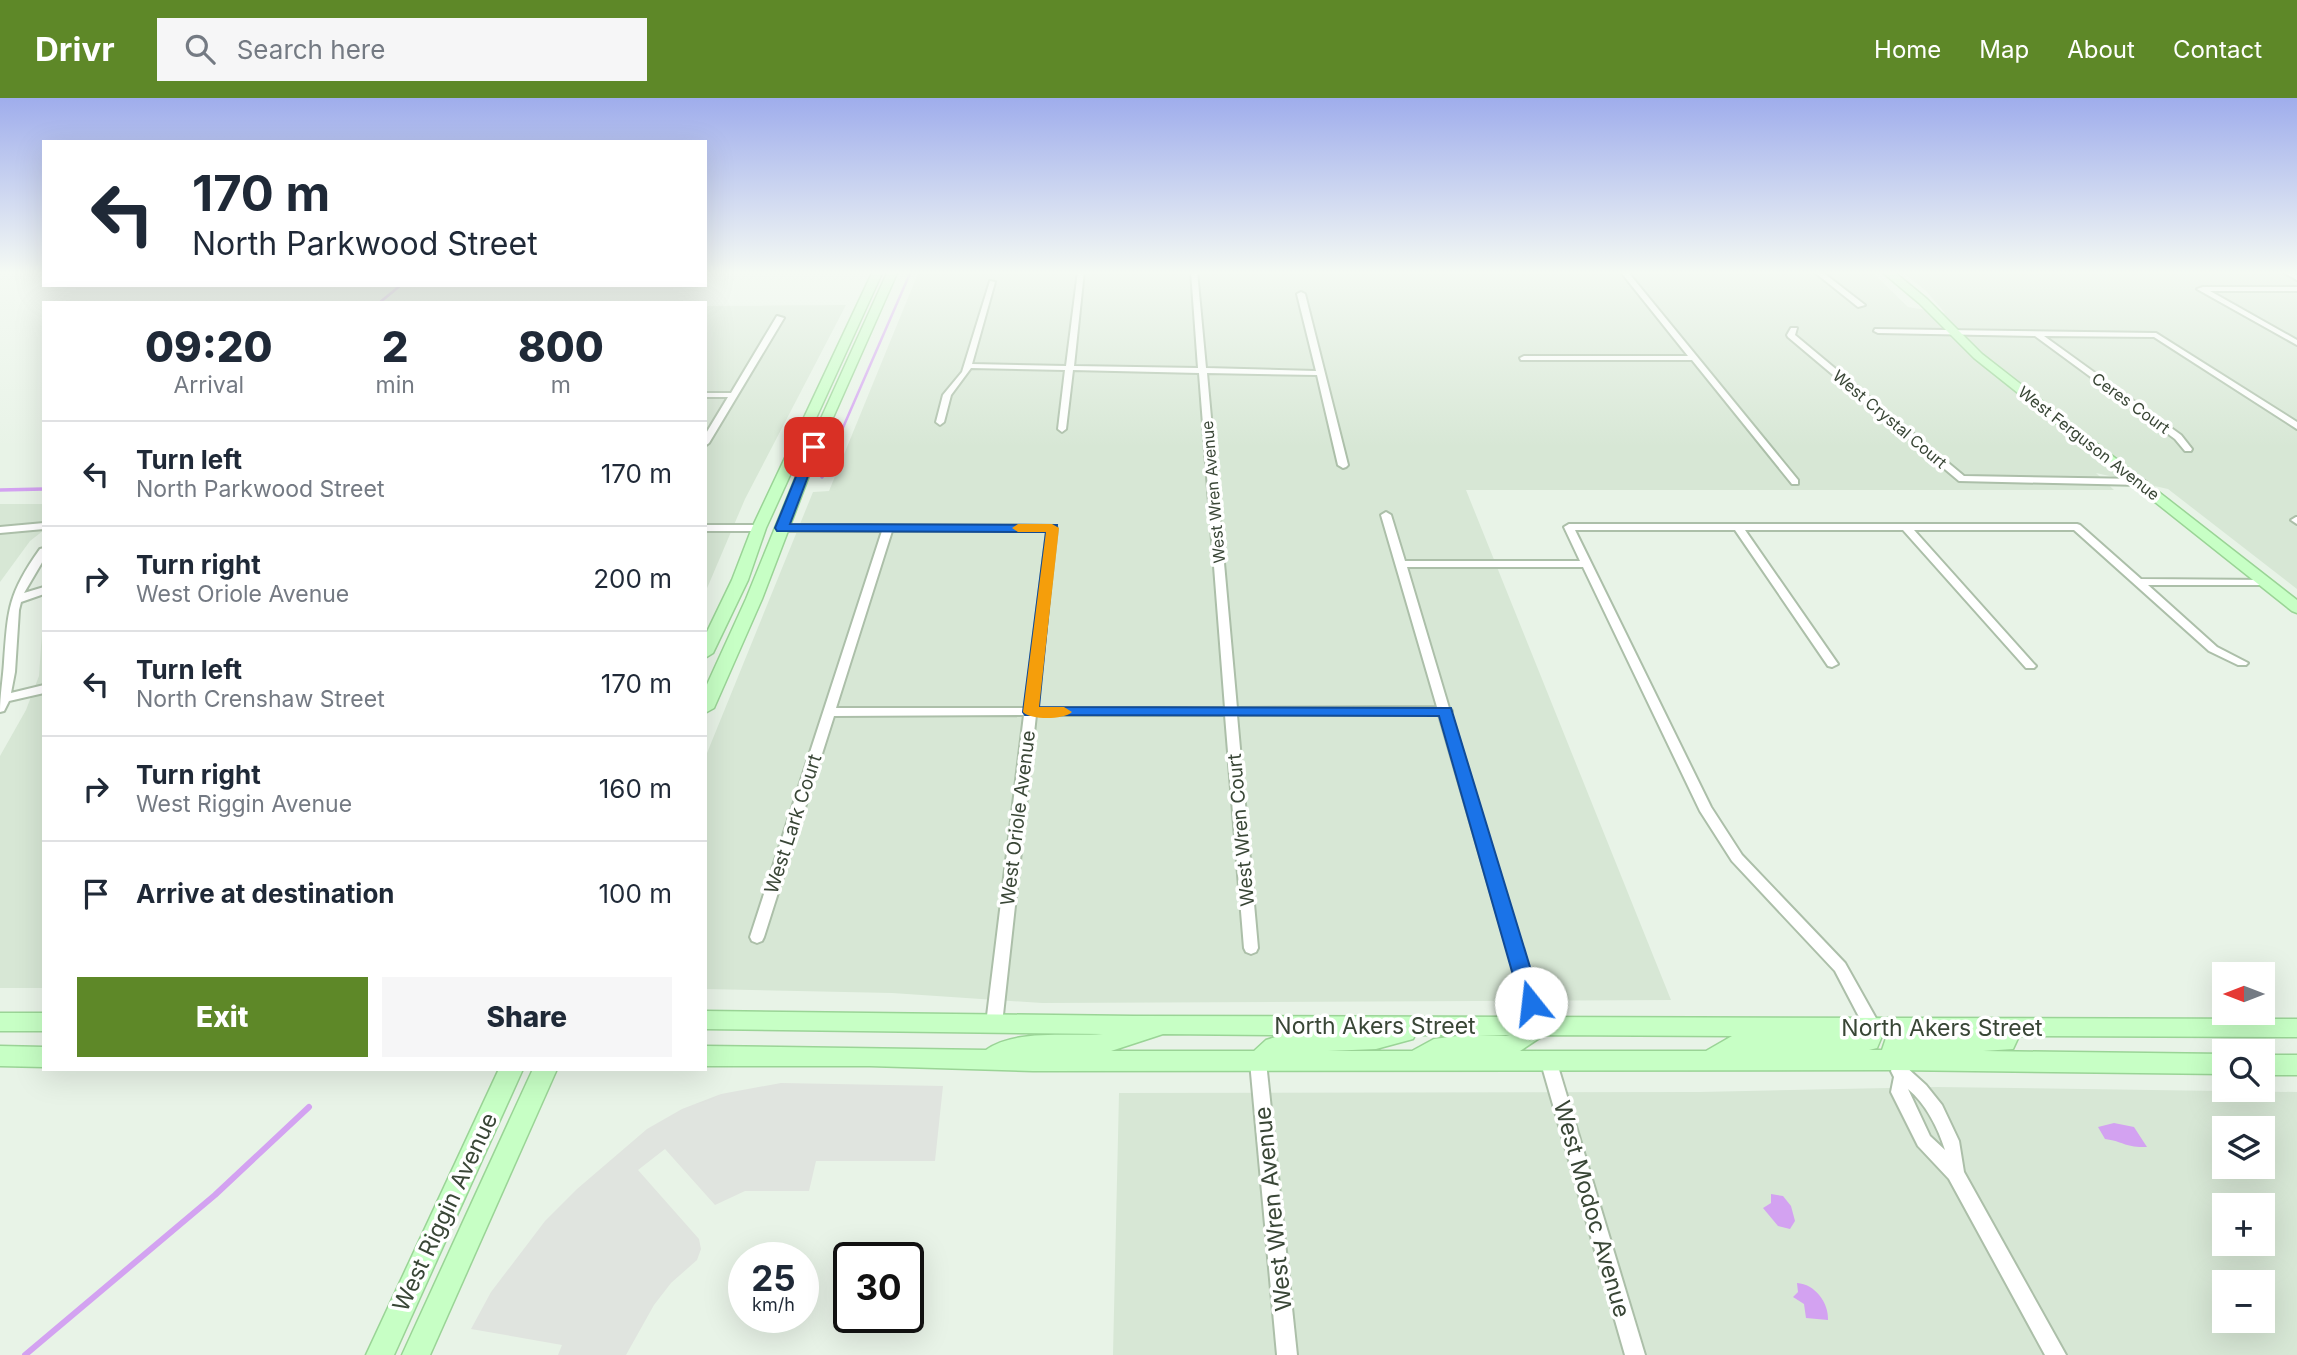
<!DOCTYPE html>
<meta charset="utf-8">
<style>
body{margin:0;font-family:Inter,sans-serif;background:#f6f6f7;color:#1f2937;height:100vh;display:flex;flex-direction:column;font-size:26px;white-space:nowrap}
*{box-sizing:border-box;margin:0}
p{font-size:23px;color:#747a83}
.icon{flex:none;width:38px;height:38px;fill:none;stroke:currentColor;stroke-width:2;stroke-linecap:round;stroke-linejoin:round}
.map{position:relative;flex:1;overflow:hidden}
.sheet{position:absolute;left:42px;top:203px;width:665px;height:770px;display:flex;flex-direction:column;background:#fff;border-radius:0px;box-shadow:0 7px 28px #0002}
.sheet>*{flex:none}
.hud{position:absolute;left:42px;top:42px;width:665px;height:147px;border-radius:0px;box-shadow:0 7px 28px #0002;background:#fff;color:#1f2937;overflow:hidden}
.needle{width:46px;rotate:270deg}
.fabs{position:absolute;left:2212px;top:864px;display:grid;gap:14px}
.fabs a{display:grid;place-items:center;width:63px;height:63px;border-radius:0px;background:#fff;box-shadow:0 7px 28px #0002;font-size:35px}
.speed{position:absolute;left:728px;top:1144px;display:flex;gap:14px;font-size:35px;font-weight:700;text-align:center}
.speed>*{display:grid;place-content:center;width:91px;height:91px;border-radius:50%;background:#fff;box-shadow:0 7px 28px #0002;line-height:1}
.speed small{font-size:18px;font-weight:400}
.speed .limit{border:4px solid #111;border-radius:10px;background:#fff;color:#111}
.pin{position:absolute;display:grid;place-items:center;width:60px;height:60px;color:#fff;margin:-30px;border-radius:14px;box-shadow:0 4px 10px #0006}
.me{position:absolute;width:77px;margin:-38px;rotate:344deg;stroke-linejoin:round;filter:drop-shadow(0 0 5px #0008)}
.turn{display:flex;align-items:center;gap:24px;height:147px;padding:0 35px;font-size:32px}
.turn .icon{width:91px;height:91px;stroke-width:2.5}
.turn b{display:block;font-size:49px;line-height:60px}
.eta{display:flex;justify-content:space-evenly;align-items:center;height:119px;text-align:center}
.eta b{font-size:42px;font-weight:800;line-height:49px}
.primary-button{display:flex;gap:14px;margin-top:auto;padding:14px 35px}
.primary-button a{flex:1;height:80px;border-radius:0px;background:#5e8828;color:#fff;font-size:28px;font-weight:800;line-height:80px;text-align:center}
.primary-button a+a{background:#f6f6f7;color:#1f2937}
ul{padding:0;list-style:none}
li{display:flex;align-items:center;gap:21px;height:105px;padding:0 35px;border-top:2px solid #e0e1e3}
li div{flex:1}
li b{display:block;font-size:26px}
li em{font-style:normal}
header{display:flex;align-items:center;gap:42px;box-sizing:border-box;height:98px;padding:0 35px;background:#5e8828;color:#fff}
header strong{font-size:33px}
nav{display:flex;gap:38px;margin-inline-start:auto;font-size:24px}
.search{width:490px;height:63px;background:#f6f6f7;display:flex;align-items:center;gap:18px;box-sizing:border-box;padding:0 24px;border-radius:0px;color:#747a83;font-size:26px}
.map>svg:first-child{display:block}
.residential{fill:#d7e7d5;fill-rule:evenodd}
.parking{fill:#e0e4df}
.water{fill:#d3a2f1}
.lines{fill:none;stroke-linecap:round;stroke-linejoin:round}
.stream-far2{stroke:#d3a2f1;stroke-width:2.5}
.stream-far1{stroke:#d3a2f1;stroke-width:3.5}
.stream{stroke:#d3a2f1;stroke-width:6}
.street-casing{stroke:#acbfa9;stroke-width:4}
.secondary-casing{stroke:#9ad496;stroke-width:3}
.street{fill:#fff;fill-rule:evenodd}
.secondary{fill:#c7ffc5;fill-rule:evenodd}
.route{fill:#1a73e8;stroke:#114b97;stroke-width:2}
.slow{fill:#f59e0b}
.labels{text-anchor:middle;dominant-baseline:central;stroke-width:7;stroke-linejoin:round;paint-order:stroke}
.far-street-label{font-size:16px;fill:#394636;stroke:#fff}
.street-label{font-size:19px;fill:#394636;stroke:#fff}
.near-street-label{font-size:23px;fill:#394636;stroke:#fff}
</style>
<header>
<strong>Drivr</strong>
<div class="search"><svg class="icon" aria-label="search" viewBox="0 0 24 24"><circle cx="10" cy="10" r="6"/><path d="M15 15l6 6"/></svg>Search here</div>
<nav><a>Home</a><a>Map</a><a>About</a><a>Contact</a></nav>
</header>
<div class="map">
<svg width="2297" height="1257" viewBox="0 0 2297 1257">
<rect width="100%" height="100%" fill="#e8f3e7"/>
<g class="residential">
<path d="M 919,173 L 1871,173 L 1908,209 L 1945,215 L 1926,193 L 1901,173 L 2297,173 L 2297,491 L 2168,391 L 2096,375 L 2114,392 L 1466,392 L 1671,902 L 1042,905 L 892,895 L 705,891 L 705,660 L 813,394 L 829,393 Z"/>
<path d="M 846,207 L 745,401 L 705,495 L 705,208 Z"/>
<path d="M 0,406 L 44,406 L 44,432 L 30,443 L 0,484 Z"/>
<path d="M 44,505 L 44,890 L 0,890 L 0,658 L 26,612 L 39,578 Z"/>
<path d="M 1937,989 L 2297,994 L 2297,1257 L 1113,1257 L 1119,995 L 1700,994 ZM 2224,1031 L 2263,1031 L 2263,1069 L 2224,1069 ZM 2224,1108 L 2263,1108 L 2263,1146 L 2224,1146 ZM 2224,1185 L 2263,1185 L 2263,1223 L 2224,1223 Z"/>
</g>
<path class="parking" d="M 781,985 L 943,988 L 935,1063 L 816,1063 L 809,1093 L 745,1093 L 715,1107 L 665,1051 L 638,1072 L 699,1141 L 701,1151 L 697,1162 L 671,1185 L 654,1207 L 626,1257 L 558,1257 L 562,1247 L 471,1231 L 491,1194 L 545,1123 L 577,1091 L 647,1031 L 682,1011 L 721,996 Z"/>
<g class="water">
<path d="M 2114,1025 L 2134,1029 L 2147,1049 C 2125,1050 2123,1043 2105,1041 L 2098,1029 Z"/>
<path d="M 1771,1096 L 1783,1098 L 1791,1108 L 1795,1123 L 1790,1131 L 1778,1128 L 1763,1110 L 1771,1105 Z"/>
<path d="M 1797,1185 C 1815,1186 1829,1205 1828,1222 L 1806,1220 L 1804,1206 L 1793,1199 L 1798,1194 Z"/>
</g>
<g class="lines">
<g class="stream-far2">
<path d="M 379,205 L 401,187"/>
<path d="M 835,348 L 911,173"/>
</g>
<g class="stream-far1">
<path d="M 822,379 L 836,347"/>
<path d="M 0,392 L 44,391"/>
</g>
<path class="stream" d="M 25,1257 L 215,1097 L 309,1009"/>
<defs>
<g id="street">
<path d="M 1078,173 L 1084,173 L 1074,268 L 1198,270 L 1191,173 L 1197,173 L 1206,270 L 1316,273 L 1297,196 L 1301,194 L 1305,196 L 1348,367 L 1346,369 L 1343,370 L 1338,367 L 1317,277 L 1207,275 L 1237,610 L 1437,609 L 1381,417 L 1386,414 L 1391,417 L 1405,463 L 1580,463 L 1564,429 L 1569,426 L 2077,426 L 2080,427 L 2141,481 L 2268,482 L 2269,484 L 2264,487 L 2148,487 L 2217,549 L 2248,565 L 2246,567 L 2238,567 L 2209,553 L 2074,432 L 1914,432 L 2034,566 L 2036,568 L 2034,570 L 2026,570 L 1903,432 L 1745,432 L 1838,566 L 1832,569 L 1828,568 L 1735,432 L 1575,432 L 1711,709 L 1742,757 L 1845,865 L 1882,931 L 1880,936 L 1874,937 L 1868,936 L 1835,873 L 1732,763 L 1700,713 L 1583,469 L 1407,469 L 1449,610 L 1452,613 L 1451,615 L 1546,929 L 1544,934 L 1538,935 L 1532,934 L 1530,929 L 1439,617 L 1237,617 L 1258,850 L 1256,854 L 1251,856 L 1246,854 L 1244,850 L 1225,617 L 1036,617 L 1002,926 L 1000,931 L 994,932 L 988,931 L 986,926 L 1024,617 L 834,618 L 764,839 L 762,843 L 757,845 L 752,843 L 750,839 L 882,433 L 782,433 L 777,430 L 782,427 L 1055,428 L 1057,430 L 1037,610 L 1225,610 L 1199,275 L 1073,272 L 1066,331 L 1062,334 L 1058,331 L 1065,272 L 971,270 L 951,297 L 944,324 L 940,327 L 936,324 L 943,297 L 962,274 L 990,183 L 995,184 L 972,266 L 1066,268 ZM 892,433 L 1047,433 L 1025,610 L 836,610 Z"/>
<path d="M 1620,173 L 1627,173 L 1798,382 L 1798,386 L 1792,386 L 1692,262 L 1521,262 L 1520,260 L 1524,258 L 1688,258 Z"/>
<path d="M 1813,173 L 1821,173 L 1865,207 L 1858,209 Z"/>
<path d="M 2281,173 L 2290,173 L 2297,177 L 2297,182 Z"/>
<path d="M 2203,189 L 2297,189 L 2297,193 L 2210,193 L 2297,242 L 2297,247 L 2197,191 Z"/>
<path d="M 777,218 L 784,220 L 709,345 L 705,348 L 705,337 L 728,299 L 705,299 L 705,295 L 731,295 Z"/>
<path d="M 1791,230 L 1797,230 L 1795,237 L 1964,378 L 2141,381 L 2146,384 L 2141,387 L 1959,383 L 1788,239 L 1787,237 Z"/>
<path d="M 1875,231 L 2156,235 L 2297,324 L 2297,331 L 2154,239 L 2044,238 L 2181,337 L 2192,351 L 2191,353 L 2185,353 L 2175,341 L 2035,238 L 1878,235 L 1874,233 Z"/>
<path d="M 2296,419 L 2297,419 L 2297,426 L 2291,422 Z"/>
<path d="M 44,425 L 44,431 L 0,435 L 0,429 Z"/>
<path d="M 705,427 L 759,427 L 764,430 L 759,433 L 705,433 Z"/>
<path d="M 44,450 L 44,461 L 24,495 L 44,489 L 44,496 L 21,504 L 19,512 L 15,574 L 11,595 L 44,587 L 44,595 L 9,603 L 4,613 L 0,614 C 0,597 3,581 4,564 C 8,511 8,496 40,451 Z"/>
<path d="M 1258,957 L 1264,959 L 1266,964 L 1297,1257 L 1277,1257 L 1250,964 L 1252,959 Z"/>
<path d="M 1549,958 L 1555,960 L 1557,965 L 1645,1257 L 1625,1257 L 1541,965 L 1543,960 Z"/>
<path d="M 1899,966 L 1905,968 L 1926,987 L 1942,1007 L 1959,1043 L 1964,1074 L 2066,1257 L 2045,1257 L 1949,1081 L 1918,1048 L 1891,994 L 1894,979 L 1891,973 L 1893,968 ZM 1908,991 C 1926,1006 1938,1030 1945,1052 L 1930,1038 Z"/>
</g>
<g id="secondary">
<path d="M 873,173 L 883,173 L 766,430 L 748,482 L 713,555 L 705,560 L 705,538 L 732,482 L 752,430 Z"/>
<path d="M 888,173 L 898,173 L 820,349 L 762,501 L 714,610 L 705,615 L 705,591 L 746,501 L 808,349 Z"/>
<path d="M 1881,173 L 1893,173 L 1927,201 L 1982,256 L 2297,502 L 2297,515 L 2292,513 L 1974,260 L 1919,205 Z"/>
<path d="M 705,913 L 1134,918 L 2297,921 L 2297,939 L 2019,938 L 2013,951 L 1983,953 L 2224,956 L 2224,976 L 1893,972 L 1033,973 L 870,968 L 705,968 L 705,948 L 986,952 C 1014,931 1068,939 1103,936 L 705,931 ZM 1163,936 L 1282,937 L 1266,942 L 1254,953 L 1111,953 ZM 1415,937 L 1465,937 L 1434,941 L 1412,953 L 1328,953 L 1376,951 L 1413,941 ZM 1478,937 L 1510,937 L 1506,938 ZM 1544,937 L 1732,938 L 1706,953 L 1520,953 ZM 1882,938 L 1892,938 L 1886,940 L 1882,952 L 1869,952 L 1877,950 Z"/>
<rect x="0" y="915" width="44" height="18"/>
<path d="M 0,948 L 44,949 L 44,969 L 0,968 Z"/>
<rect x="2263" y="957" width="34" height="20"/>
<path d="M 499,971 L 523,971 L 394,1257 L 366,1257 Z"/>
<path d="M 533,971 L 557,971 L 430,1257 L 402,1257 Z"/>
</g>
</defs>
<use href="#street" class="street-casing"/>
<use href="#secondary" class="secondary-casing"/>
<use href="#street" class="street"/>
<use href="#secondary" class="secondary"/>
</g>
<linearGradient id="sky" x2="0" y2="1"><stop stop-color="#9fadec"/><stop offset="0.5" stop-color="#f5faf4"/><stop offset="1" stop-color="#f5faf4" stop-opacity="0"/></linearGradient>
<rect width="2297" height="349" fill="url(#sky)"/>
<path class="route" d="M 814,345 L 819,349 L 790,426 L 1057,427 L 1039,609 L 1451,610 L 1541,905 L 1538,910 L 1524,910 L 1521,905 L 1439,618 L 1025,617 L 1023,614 L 1046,434 L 777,433 L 775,430 L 808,349 Z"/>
<path class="slow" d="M 1052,426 L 1059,430 L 1039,609 L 1064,609 L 1072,614 C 1063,622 1031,622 1023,614 L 1046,434 L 1018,434 L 1012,430 L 1018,426 Z"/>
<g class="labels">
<g class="far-street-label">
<text transform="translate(2131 305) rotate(36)">Ceres Court</text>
<text transform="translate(1890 321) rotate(40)">West Crystal Court</text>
<text transform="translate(2089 345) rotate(38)">West Ferguson Avenue</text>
<text transform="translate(1213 394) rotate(-95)">West Wren Avenue</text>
</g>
<g class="street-label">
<text transform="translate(1018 720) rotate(-83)">West Oriole Avenue</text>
<text transform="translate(793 726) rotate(-72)">West Lark Court</text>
<text transform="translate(1241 732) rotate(-95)">West Wren Court</text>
</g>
<g class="near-street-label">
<text x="1375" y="928">North Akers Street</text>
<text x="1942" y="930">North Akers Street</text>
<text transform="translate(1273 1111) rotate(-96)">West Wren Avenue</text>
<text transform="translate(1592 1111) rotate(74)">West Modoc Avenue</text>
<text transform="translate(445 1114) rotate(-65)">West Riggin Avenue</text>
</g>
</g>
</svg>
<div class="fabs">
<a><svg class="needle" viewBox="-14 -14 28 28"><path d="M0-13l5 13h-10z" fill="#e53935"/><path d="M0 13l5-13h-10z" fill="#747a83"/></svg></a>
<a><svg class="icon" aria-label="search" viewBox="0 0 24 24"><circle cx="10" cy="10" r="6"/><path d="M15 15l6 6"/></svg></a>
<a><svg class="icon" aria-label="layers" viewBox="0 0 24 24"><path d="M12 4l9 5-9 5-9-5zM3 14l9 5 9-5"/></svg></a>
<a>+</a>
<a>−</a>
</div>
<div class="speed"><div>25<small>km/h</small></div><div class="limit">30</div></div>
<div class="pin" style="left:814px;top:349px;background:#d93025"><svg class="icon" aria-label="arrive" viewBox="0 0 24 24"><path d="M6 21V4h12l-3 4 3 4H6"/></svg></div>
<svg class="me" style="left:1531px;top:905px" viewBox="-20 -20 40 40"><circle r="19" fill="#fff"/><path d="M0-13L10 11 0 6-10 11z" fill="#1a73e8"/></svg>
<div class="hud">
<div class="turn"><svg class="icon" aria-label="left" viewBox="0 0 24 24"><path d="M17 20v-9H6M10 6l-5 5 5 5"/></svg><div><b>170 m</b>North Parkwood Street</div></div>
</div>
<section class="sheet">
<div class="eta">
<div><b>09:20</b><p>Arrival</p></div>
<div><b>2</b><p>min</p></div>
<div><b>800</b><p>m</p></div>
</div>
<ul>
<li><svg class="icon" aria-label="left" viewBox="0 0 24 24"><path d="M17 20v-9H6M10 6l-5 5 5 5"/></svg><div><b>Turn left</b><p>North Parkwood Street</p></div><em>170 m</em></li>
<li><svg class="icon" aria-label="right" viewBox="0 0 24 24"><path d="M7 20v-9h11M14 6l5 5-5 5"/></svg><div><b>Turn right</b><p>West Oriole Avenue</p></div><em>200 m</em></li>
<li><svg class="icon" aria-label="left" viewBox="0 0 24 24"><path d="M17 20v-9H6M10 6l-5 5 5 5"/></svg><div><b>Turn left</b><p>North Crenshaw Street</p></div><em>170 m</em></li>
<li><svg class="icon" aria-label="right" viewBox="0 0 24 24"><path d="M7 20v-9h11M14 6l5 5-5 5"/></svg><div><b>Turn right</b><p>West Riggin Avenue</p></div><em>160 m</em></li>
<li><svg class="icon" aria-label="arrive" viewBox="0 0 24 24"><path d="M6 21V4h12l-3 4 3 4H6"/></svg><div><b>Arrive at destination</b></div><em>100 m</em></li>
</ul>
<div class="primary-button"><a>Exit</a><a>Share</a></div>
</section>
</div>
